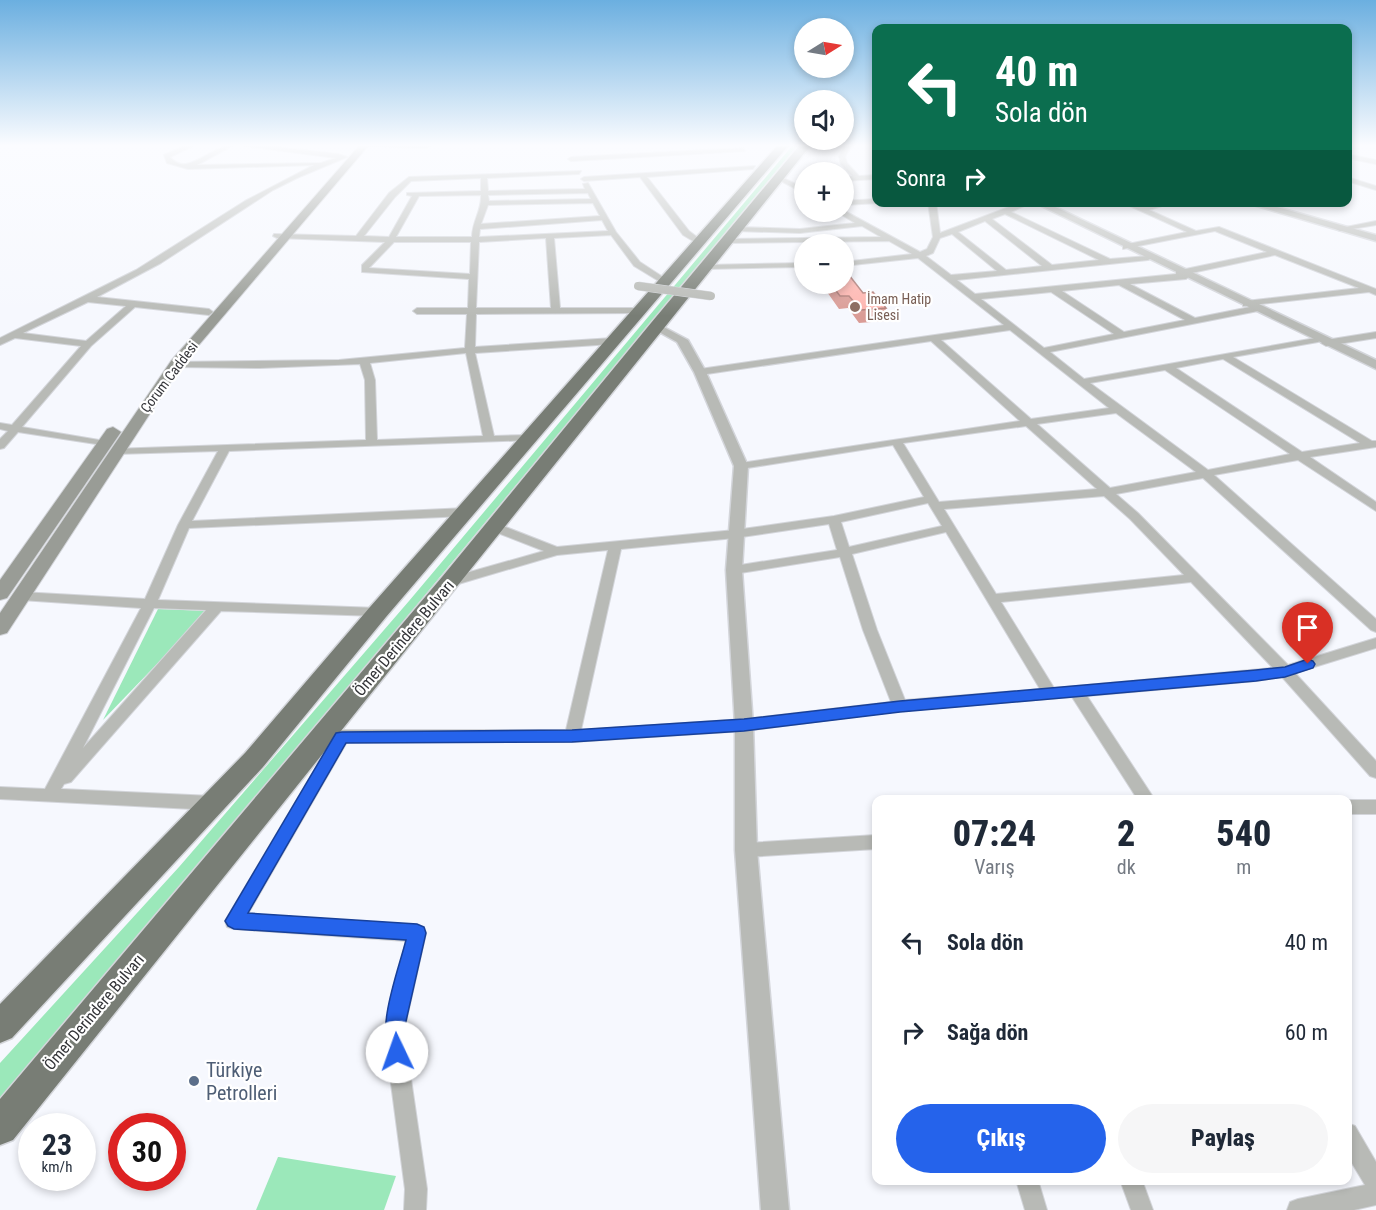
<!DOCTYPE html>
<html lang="tr">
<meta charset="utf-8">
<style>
body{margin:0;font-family:"Roboto Condensed",sans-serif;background:#f6f6f7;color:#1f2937;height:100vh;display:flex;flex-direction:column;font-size:22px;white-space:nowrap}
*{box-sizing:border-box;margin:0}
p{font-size:20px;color:#747a83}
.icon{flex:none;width:33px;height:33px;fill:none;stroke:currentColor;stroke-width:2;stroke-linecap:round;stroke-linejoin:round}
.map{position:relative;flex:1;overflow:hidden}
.panel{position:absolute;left:872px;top:795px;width:480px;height:390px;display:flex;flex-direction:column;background:#fff;border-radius:12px;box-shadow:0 3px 9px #0003}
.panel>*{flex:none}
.banner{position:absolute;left:872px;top:24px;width:480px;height:183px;border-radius:12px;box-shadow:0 3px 9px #0003;background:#0b6e4f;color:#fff;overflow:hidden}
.needle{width:39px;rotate:79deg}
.buttons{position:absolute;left:794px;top:18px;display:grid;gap:12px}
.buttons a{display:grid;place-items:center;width:60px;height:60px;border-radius:50%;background:#fff;box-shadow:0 3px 9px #0003;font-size:30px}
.speed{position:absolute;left:18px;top:1113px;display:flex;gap:12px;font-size:30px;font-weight:700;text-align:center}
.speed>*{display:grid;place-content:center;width:78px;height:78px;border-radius:50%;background:#fff;box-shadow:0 3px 9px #0003;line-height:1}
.speed small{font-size:15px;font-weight:400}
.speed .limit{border:9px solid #d22;background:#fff;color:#111}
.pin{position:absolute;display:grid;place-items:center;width:51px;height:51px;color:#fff;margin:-62px -26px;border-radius:50% 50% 50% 0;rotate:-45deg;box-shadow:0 0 6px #0007}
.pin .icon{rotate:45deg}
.me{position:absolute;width:66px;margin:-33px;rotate:357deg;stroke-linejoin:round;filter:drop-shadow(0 0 4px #0008)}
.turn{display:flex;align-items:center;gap:21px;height:126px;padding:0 24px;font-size:27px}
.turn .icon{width:78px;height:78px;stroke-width:2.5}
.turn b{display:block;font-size:42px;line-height:51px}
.then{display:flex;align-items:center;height:57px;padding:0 24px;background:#0003;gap:12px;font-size:22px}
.eta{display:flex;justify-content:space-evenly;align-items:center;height:102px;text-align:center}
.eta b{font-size:36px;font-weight:800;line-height:42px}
.cta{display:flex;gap:12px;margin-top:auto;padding:12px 24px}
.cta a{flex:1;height:69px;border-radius:36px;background:#2563eb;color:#fff;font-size:24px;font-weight:800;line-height:69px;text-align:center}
.cta a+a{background:#f6f6f7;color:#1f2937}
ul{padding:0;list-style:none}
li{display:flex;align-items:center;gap:18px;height:90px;padding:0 24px}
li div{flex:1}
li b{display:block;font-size:22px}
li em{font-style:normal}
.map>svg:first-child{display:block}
.green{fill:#9be8ba}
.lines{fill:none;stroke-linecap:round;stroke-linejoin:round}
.minor-casing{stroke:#d3d5da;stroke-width:2}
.tertiary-casing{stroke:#d3d5da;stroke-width:3}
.secondary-casing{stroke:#d3d5da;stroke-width:2}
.trunk-casing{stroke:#d3d5da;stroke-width:3}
.minor{fill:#b8bab6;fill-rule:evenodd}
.tertiary{fill:#b8bab6;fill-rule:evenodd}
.secondary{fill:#999c96;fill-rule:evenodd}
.trunk{fill:#787d75;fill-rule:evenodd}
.pedestrian-bridge-casing{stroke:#d3d5da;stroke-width:9;stroke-linecap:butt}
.pedestrian-bridge{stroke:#b8bab6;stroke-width:8}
.wall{fill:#da9c96}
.building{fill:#feb5af;stroke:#b27f7a;stroke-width:1.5}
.route{fill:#2563eb;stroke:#184099;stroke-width:1.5}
.education-dot{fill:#8d6e63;stroke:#fff;stroke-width:2}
.service-dot{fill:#5c6f8a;stroke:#fff;stroke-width:2}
.labels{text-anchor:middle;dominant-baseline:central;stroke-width:4.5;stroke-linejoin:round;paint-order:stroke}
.far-education-label{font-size:14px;fill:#785e54;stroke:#fff;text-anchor:start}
.far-street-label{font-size:14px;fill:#333438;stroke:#fff}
.street-label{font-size:16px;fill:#333438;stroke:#fff}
.near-service-label{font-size:20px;fill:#4e5e75;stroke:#fff;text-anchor:start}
</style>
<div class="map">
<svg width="1376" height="1210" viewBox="0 0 1376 1210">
<rect width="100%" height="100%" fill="#f6f8fe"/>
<g class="green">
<path d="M 792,146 L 797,146 L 0,1108 L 0,1063 L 179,867 L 409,601 Z"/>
<path d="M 158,609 L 208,611 L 103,720 Z"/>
<path d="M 278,1157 L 279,1157 L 396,1176 L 384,1210 L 256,1210 Z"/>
</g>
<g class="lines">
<defs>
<g id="minor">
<path d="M 184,146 L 193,146 L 170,157 C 187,178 209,146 232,146 L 197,165 L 321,163 L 336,158 L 244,146 L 268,146 L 338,154 L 347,157 L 297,178 L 273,190 L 161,263 L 97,297 L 209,309 L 213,312 L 209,315 L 135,307 L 91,346 L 22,427 L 105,441 L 110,444 L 109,446 L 18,432 L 4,448 L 0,449 L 0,439 L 8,431 L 0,429 L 0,423 L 12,425 L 81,346 L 15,338 L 0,345 L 0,338 L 136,270 L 245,201 L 314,165 L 188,169 L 167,163 L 164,155 ZM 88,302 L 126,306 L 86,341 L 23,333 Z"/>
<path d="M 361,146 L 430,146 L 427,148 Z"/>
<path d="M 845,146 L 851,146 L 845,157 L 847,163 L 859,176 L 876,175 L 876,179 L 843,181 L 843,177 L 852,176 L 841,164 L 839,157 Z"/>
<path d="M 743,148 L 745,151 L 571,161 L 568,159 L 571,157 Z"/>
<path d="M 1347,154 L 1376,160 L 1376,164 L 1347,158 Z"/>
<path d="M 755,166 L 753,169 L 647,177 L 689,231 L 701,240 L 702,242 L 698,244 L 683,235 L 640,177 L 584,181 L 581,179 L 584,177 Z"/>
<path d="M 581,171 L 579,174 L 487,178 L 488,191 L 585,189 L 583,184 L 588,183 L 616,232 L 640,262 L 669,281 L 662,283 L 634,266 L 611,235 L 554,238 L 560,308 L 639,308 L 643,311 L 642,313 L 476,314 L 475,347 L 613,338 L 618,341 L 613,344 L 475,353 L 494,436 L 530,435 L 534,436 L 534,440 L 229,451 L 192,521 L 466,508 L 472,512 L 466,516 L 189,528 L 158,600 L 378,608 L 385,612 L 378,616 L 221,611 L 71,782 L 64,784 L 61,789 L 212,796 L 218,798 L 220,803 L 218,808 L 212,810 L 0,799 L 0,787 L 45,789 L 141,608 L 21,600 L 14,596 L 21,592 L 145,599 L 178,525 L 218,451 L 116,454 L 112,453 L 112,449 L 366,440 L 365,380 L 360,364 L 260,368 L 176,367 L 171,364 L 173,362 L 339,360 L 465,348 L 467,314 L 417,314 L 413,311 L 417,308 L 468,308 L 469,279 L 362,272 L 362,265 L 385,242 L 277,238 L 273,236 L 274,234 L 356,236 L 389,193 L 409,177 ZM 481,178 L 481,191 L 407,193 L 407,195 L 412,196 L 389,237 L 364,236 L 395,197 L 411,181 ZM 588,193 L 591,199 L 489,201 L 488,195 ZM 481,195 C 482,210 472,222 472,237 L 396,237 L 419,196 ZM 593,203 L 600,216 L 481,224 L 488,205 ZM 602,220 L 608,231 L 479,237 L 480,229 ZM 546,238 L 551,308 L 476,308 L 479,242 ZM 394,242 L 471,242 L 470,274 L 369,268 ZM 466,353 L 483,436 L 377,440 L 375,380 L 370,363 ZM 154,608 L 206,610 L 83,748 Z"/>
<path d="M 777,177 L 781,177 L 804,188 L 804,193 L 777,179 Z"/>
<path d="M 1347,177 L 1376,186 L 1376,190 L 1347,181 Z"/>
<path d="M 876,199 L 876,202 L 879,203 L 843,205 L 843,201 Z"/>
<path d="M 928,202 L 936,202 L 940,233 L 1022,202 L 1033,202 L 1011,212 L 1110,259 L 1148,256 L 1152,258 L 1148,260 L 957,280 L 975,294 L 1176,274 L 1176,271 L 1267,252 L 1215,231 L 1123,249 L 1123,245 L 1187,232 L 1121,202 C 1129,202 1138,208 1145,207 C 1156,206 1164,202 1175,202 L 1149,210 L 1196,231 L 1219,227 L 1376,289 L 1376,295 L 1369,292 L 1243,306 L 1243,302 L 1246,301 L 1359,288 L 1275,255 L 1187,274 L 1190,276 L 1186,279 L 1130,284 L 1195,318 L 1255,306 L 1259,309 L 1258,311 L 1050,352 L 1084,379 L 1321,337 L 1323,339 L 1318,342 L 1233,357 L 1372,441 L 1376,441 L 1376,447 L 1310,457 L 1376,502 L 1376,511 L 1298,460 L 1214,475 L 1376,619 L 1376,632 L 1371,630 L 1203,478 L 1116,494 L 1138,513 L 1288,665 L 1376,638 L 1376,648 L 1295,673 L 1376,761 L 1376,778 L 1370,776 L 1282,677 L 1256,681 L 1087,696 L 1155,800 L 1138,800 L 1072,697 L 900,711 L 744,731 L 572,742 L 347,742 L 248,914 L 417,925 L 424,927 L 426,933 L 404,1031 L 427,1189 L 426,1210 L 404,1210 L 405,1189 L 384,1031 L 406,941 L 234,929 L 227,927 L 225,921 L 331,742 L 317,740 L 314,736 L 317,732 L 322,730 L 566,730 L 608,550 L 557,555 L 455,585 L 445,585 L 443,582 L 445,579 L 544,551 L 490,530 L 488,527 L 490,524 L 498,524 L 557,547 L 735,530 L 834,516 L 924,497 L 893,445 L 741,469 L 735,466 L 741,463 L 1020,421 L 931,341 L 700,375 L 695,372 L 700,369 L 1004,325 L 918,258 L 843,266 L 843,262 L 912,254 L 889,241 L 727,243 L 723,241 L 727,239 L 881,237 L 862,226 L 800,233 L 736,231 L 732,229 L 736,227 L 800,229 L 855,223 L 837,212 L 843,210 L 920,252 L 927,249 L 933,237 ZM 1005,214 L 1099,260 L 1052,265 L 992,219 ZM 985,221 L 1042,266 L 1006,270 L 958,232 ZM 952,234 L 997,271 L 951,275 L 926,256 L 933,253 L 940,238 ZM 1119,285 L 1185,320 L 1124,332 L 1062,291 ZM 1051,292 L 1114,334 L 1044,348 L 981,299 ZM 1010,330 L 1109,408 L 1031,419 L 941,340 ZM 1223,359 L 1360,443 L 1302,452 L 1176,368 ZM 1165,370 L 1290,454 L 1208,470 L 1090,383 ZM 1116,413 L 1196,472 L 1110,488 L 1037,424 ZM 1026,426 L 1097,489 L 939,502 L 903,443 ZM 1104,496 L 1130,519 L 1184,575 L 996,594 L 944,509 ZM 928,503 L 942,526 L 849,547 L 841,522 ZM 829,524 L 837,550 L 734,566 L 728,570 L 734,574 L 840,557 L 863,630 L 891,702 L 744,719 L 581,730 L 621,549 L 735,538 ZM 946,532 L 1040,689 L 905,700 L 877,630 L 852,554 ZM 1191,582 L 1273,668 L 1054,688 L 1001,602 Z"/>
<path d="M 1376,221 L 1376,225 L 1340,231 L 1336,229 Z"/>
<path d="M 804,263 L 804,267 L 706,269 L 702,267 L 706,265 Z"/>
<path d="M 1376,332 L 1376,338 L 1326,346 L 1321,343 L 1326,340 Z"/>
<rect x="1347" y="800" width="29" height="14"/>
<path d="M 876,835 L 876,849 L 746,857 L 740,855 L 737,850 L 740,845 L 746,843 Z"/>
<path d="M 1347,1123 L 1355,1126 L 1376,1162 L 1376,1205 L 1354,1210 L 1287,1210 L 1290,1202 L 1298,1199 L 1365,1185 L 1347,1155 Z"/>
<path d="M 1016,1180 L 1038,1180 L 1047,1210 L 1025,1210 Z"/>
<path d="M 1120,1180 L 1142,1180 L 1153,1210 L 1131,1210 Z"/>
</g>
<g id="tertiary">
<path d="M 1033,202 L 1045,202 L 1376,360 L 1376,369 Z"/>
<path d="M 1243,202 L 1259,202 L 1376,235 L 1376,241 Z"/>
<path d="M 656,323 L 688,340 L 706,372 L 748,466 L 742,570 L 753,725 L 757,850 L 789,1210 L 761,1210 L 735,850 L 735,725 L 726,570 L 734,466 L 694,372 L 677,342 L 652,328 L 652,324 Z"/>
</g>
<g id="secondary">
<path d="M 359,146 L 368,146 L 181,366 L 7,633 L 0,635 L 0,613 L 171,361 Z"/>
<path d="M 113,427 L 121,432 L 7,598 L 0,600 L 0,580 L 107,429 Z"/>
</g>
<g id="trunk">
<path d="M 777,146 L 788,146 L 386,617 L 263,767 L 12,1038 L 0,1043 L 0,1004 L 245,753 L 370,607 Z"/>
<path d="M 799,146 L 810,146 L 13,1140 L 0,1145 L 0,1099 L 442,577 L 651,323 Z"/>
</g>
</defs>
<use href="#minor" class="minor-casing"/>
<use href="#tertiary" class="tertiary-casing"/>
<use href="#secondary" class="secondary-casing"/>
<use href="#trunk" class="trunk-casing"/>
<use href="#minor" class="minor"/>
<use href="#tertiary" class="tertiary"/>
<use href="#secondary" class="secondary"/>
<use href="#trunk" class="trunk"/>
<defs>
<path id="pedestrian-bridge" d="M 638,286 L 711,296"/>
</defs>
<use href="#pedestrian-bridge" class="pedestrian-bridge-casing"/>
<use href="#pedestrian-bridge" class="pedestrian-bridge"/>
</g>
<path class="wall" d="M 825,284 L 843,284 L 863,293 L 886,308 L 884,321 L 859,323 L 848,308 L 839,309 L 825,289 Z"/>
<path class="building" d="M 849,275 L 863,293 L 873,292 L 886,308 L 861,310 L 849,296 L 840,296 L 831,284 L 843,284 L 843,276 Z"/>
<linearGradient id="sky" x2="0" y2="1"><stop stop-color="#6bafe0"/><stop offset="0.46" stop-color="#fbfcff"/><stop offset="1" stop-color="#fbfcff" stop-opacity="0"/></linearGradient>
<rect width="1376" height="316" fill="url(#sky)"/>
<path class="route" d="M 1308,659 L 1313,661 L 1315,664 L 1313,668 L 1285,677 L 1256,681 L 900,712 L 744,731 L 572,742 L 346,743 L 248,913 L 417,924 L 424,927 L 426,933 L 404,1030 L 407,1052 L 404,1060 L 397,1063 L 390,1060 C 376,1027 397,975 406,940 L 234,929 L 228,926 L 225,921 L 336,733 L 342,732 L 572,730 L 744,719 L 900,701 L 1256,670 L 1285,667 Z"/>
<circle class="education-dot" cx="855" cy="307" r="6"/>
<circle class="service-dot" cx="194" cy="1081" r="6"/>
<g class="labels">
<g class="far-education-label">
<text x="867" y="299">İmam Hatip<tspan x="867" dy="16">Lisesi</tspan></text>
</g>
<g class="far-street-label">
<text transform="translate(169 377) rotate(-53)">Çorum Caddesi</text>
</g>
<g class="street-label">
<text transform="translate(404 638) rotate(-50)">Ömer Derindere Bulvarı</text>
<text transform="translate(94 1012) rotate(-50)">Ömer Derindere Bulvarı</text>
</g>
<g class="near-service-label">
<text x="206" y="1070">Türkiye<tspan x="206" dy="23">Petrolleri</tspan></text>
</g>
</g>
</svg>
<div class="buttons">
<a><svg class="needle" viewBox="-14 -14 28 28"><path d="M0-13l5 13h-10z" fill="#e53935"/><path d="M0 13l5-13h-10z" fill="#747a83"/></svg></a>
<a><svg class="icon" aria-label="sound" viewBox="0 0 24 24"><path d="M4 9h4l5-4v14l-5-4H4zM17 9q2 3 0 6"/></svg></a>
<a>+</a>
<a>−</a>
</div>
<div class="speed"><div>23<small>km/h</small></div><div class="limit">30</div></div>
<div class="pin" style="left:1308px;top:664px;background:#d93025"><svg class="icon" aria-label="arrive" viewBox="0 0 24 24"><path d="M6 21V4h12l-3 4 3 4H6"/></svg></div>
<svg class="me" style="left:397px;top:1052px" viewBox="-20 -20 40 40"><circle r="19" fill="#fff"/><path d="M0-13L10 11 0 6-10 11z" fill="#2563eb"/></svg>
<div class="banner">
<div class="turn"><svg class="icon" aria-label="left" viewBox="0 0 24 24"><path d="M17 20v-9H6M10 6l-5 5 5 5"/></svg><div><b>40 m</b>Sola dön</div></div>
<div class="then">Sonra<svg class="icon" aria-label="right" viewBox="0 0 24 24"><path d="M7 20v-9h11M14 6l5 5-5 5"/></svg></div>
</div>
<section class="panel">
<div class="eta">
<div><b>07:24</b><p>Varış</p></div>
<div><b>2</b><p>dk</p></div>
<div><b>540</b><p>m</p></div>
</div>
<ul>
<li><svg class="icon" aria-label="left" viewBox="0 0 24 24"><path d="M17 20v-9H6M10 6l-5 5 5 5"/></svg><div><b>Sola dön</b></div><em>40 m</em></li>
<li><svg class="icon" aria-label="right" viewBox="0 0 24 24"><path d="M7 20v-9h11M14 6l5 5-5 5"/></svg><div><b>Sağa dön</b></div><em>60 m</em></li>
</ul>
<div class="cta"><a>Çıkış</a><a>Paylaş</a></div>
</section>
</div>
